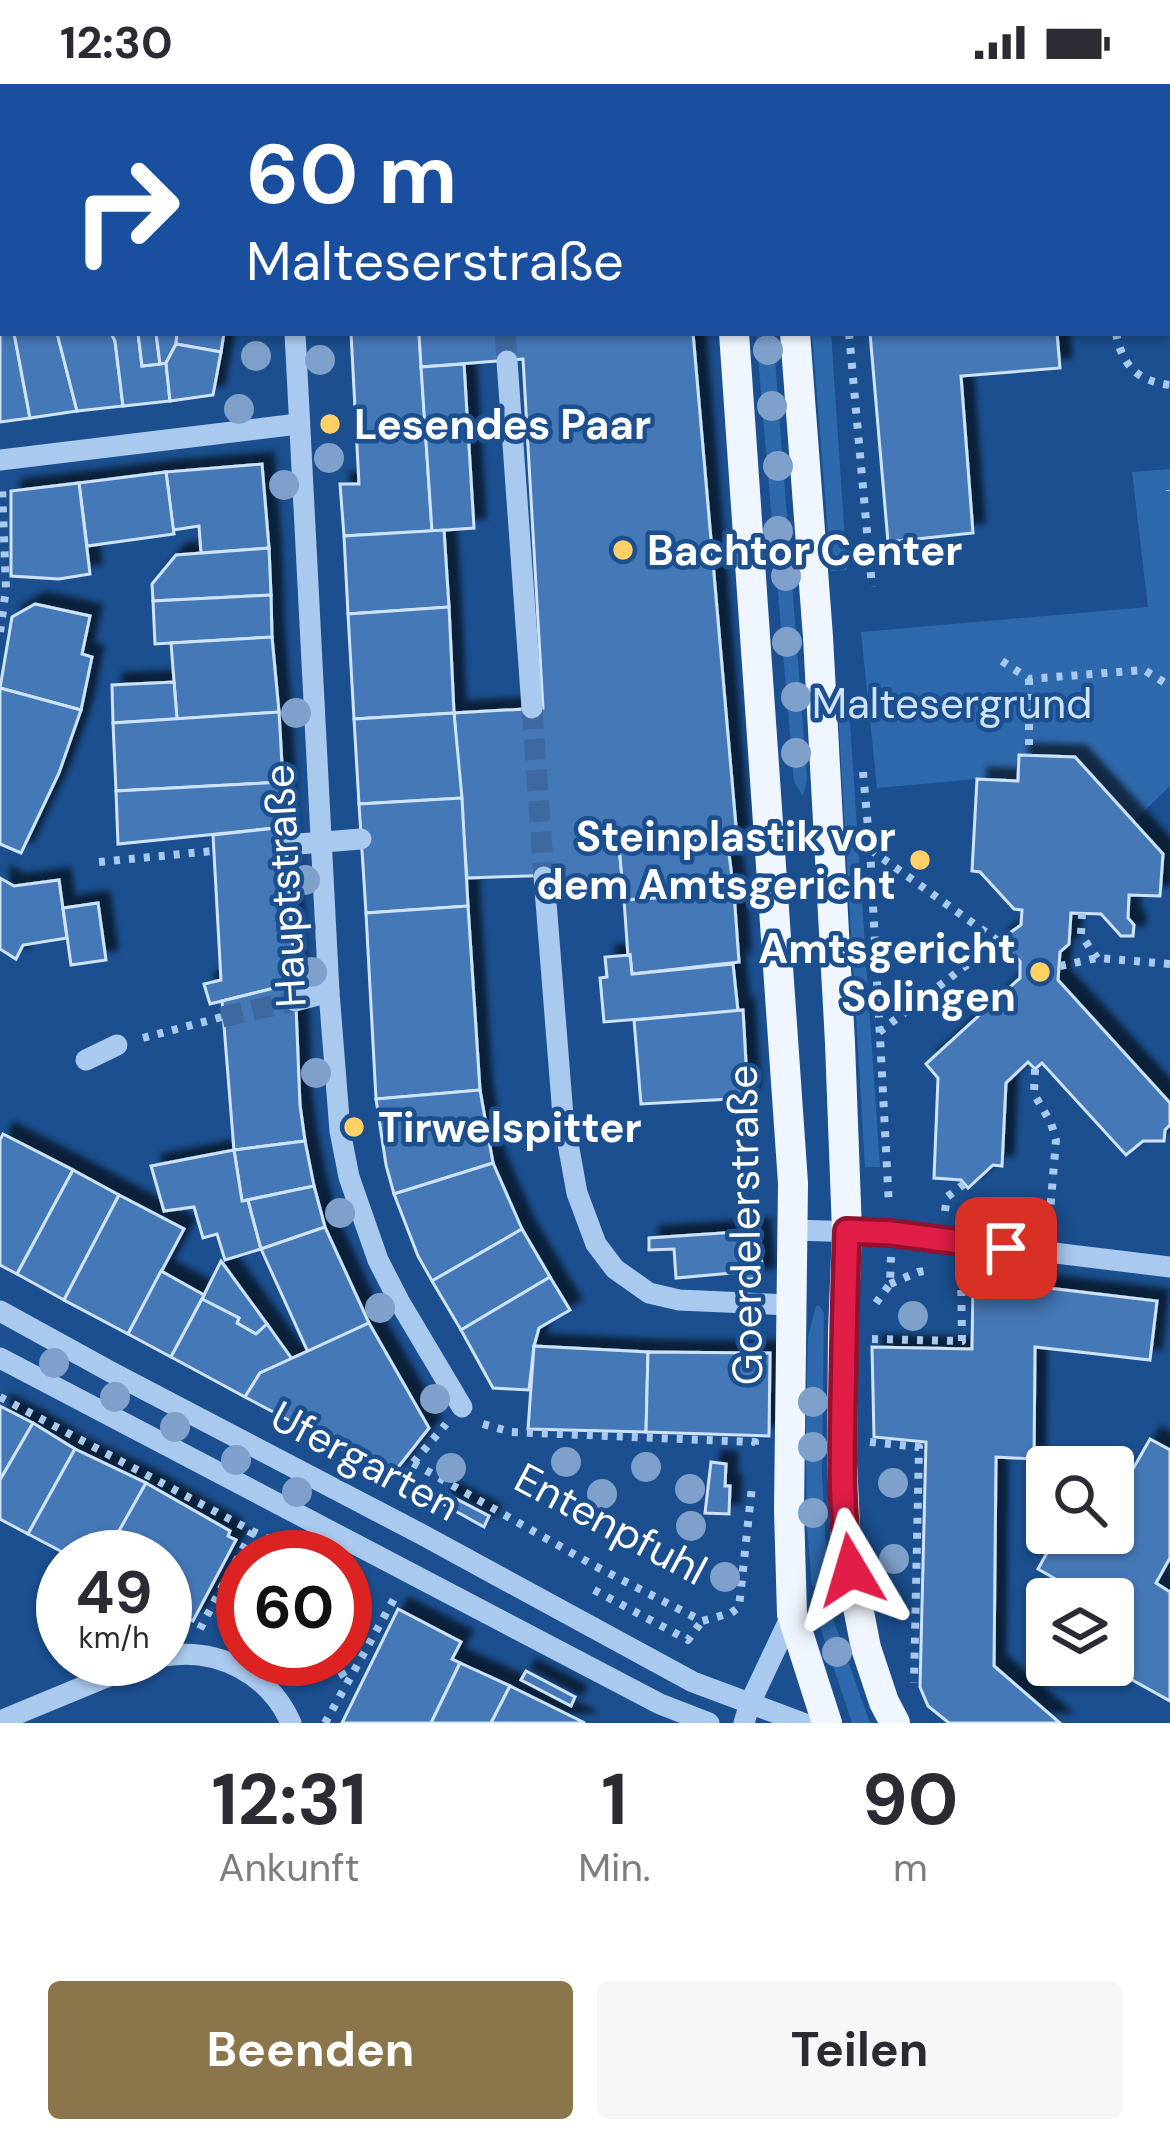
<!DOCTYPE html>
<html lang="de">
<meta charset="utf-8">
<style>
body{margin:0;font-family:"DM Sans",sans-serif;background:#f7f7f7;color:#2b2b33;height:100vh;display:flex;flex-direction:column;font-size:45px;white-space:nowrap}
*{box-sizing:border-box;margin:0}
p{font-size:39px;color:#7c7c81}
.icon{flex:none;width:66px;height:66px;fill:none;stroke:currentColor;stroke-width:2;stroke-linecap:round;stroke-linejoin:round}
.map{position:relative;height:1639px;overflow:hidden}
.details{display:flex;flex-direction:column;background:#fff;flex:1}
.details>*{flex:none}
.guide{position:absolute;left:0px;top:0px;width:1170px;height:252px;box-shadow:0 3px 9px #0004;background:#1a4fa0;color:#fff;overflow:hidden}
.tools{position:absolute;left:1026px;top:1362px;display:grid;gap:24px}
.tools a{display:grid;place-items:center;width:108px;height:108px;border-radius:12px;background:#fff;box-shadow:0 3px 9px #0004;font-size:60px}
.speed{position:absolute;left:36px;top:1446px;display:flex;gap:24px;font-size:60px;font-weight:700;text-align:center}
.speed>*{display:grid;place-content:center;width:156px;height:156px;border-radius:50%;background:#fff;box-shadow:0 3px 9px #0004;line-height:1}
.speed small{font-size:30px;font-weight:400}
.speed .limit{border:18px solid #d22;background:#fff;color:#111}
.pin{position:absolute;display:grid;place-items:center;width:102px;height:102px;color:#fff;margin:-51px;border-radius:24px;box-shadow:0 6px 18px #0006}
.me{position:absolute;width:132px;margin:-66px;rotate:353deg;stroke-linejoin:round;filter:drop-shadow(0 0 9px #0008)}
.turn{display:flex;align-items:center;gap:42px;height:252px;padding:0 48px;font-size:54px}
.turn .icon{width:156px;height:156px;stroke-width:2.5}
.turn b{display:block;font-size:84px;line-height:102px}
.eta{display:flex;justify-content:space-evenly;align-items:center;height:204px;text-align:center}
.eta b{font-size:72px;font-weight:700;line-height:84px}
.action{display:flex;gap:24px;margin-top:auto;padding:24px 48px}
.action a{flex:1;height:138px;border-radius:12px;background:#8a764a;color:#fff;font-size:48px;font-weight:700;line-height:138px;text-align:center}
.action a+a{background:#f7f7f7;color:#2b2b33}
.status{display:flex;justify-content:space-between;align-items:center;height:84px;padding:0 60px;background:#fff;direction:ltr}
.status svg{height:33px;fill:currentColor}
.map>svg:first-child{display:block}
.green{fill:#2e69ad}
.building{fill:#4478b7;stroke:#cfe3fa;stroke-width:3;filter:url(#shadow)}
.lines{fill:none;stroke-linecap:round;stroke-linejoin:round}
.minor-tunnel{stroke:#3d69a0;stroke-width:21;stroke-dasharray:21 10;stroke-linecap:butt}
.path{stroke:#a9c9ee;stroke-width:8;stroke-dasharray:6 9;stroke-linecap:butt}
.minor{stroke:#a9c9ee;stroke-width:21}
.major{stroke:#f0f6ff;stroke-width:30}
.tree{fill:#7ea0ca}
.route-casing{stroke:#92132f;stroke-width:30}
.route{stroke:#e11d48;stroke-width:21}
.poi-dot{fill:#ffd166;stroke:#1b4f8f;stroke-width:4.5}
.labels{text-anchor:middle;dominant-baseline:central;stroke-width:9;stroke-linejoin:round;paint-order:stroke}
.poi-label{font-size:42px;font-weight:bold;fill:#fff;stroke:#1b4f8f;text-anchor:start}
.park-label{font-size:42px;fill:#cfe3fa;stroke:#1b4f8f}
.street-label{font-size:42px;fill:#fff;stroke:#1b4f8f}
</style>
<div class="status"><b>12:30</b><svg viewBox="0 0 49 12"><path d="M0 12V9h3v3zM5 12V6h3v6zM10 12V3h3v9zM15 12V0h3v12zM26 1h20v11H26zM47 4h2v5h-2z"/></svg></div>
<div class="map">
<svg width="1170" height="1639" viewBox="0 0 1170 1639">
<defs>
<filter id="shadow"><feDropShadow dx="11" dy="-11" stdDeviation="3" flood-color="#0009"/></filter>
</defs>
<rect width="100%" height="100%" fill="#1b4f8f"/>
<g class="green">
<path d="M 756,249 L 773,249 L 807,696 L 803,712 L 794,698 Z"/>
<path d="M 812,249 L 831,249 L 847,486 L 831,487 Z"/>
<path d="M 1170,385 L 1170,702 L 1134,737 L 1075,673 L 1019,671 L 1018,697 L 977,695 L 877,704 L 861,548 L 1148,523 L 1132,388 Z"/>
<path d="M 837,610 L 848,610 L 880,1083 L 865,1083 Z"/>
<path d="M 819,1221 L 824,1229 L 822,1389 L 828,1501 L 812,1502 L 807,1443 L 806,1350 L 808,1253 L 816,1222 Z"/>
<path d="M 833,1535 L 870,1639 L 852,1639 L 818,1537 Z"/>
</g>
<g class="building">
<rect x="499" y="0" width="160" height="3"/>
<path d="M 1041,0 L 1170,0 L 1170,59 L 1167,58 L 1167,3 L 1040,3 Z"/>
<path d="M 3,241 L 3,249 L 14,249 L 30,334 L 0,338 L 0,242 Z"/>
<path d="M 14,249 L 57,249 L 77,327 L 30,334 Z"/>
<path d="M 57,249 L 111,249 L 115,257 L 123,322 L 77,327 Z"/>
<path d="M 111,249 L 138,249 L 142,282 L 166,279 L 170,317 L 123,322 L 115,257 Z"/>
<path d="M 138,249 L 156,249 L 160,280 L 142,282 Z"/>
<path d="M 156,249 L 177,249 L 176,260 L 166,279 L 160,280 Z"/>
<path d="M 177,249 L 224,249 L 221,268 L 176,260 Z"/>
<path d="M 351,249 L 419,249 L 432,447 L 344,452 L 340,400 L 359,400 Z"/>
<path d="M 419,249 L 693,249 L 737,754 L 619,762 L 622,794 L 561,799 L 560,791 L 467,794 L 454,629 L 543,624 L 523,275 L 421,283 Z"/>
<path d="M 870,249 L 1057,249 L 1060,284 L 961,292 L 973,449 L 888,458 Z"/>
<path d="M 176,260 L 221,268 L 213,311 L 170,317 L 166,279 Z"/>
<path d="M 464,280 L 474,444 L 432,447 L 421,283 Z"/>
<path d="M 262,380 L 269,464 L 201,469 L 199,442 L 173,446 L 166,388 Z"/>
<path d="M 166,388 L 174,450 L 87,462 L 79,399 Z"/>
<path d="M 79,399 L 90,490 L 59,495 L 11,492 L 11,407 Z"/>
<path d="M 444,446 L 449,523 L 348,530 L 344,452 Z"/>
<path d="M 269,464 L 271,511 L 153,517 L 152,500 L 176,471 Z"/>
<path d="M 271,511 L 272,553 L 155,560 L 153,517 Z"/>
<path d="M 35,520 L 90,532 L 82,570 L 92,573 L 81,626 L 0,604 L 12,533 Z"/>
<path d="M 449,523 L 454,629 L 354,635 L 348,530 Z"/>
<path d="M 272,553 L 279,628 L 177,635 L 171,559 Z"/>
<path d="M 174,598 L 177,635 L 113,639 L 112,601 Z"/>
<path d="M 0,604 L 81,626 L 59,689 L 21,769 L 0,760 Z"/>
<path d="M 279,628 L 283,698 L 116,707 L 113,639 Z"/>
<path d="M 454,629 L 462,714 L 359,720 L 354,635 Z"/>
<path d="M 1019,671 L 1075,673 L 1163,770 L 1160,812 L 1129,811 L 1128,834 L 1134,841 L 1133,852 L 1121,852 L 1101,830 L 1071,829 L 1069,860 L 1060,868 L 1058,896 L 1170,1019 L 1170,1041 L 1165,1046 L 1164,1057 L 1143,1057 L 1126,1071 L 1042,979 L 1035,985 L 1028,978 L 1006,999 L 1002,1082 L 993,1081 L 968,1104 L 961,1096 L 934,1094 L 938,994 L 926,980 L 1020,894 L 1020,877 L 998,857 L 1021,841 L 1022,826 L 1014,825 L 980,788 L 972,787 L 977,695 L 1018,697 Z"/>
<path d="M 283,698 L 285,743 L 118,760 L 116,707 Z"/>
<path d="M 462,714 L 468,822 L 366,829 L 359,720 Z"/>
<path d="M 285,743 L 295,899 L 210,920 L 204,900 L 221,896 L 213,751 Z"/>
<path d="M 727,754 L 734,809 L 624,816 L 619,762 Z"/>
<path d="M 0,794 L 14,802 L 59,796 L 67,854 L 23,861 L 16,875 L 0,865 Z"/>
<path d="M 734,809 L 739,878 L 632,890 L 630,871 L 628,872 L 624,816 Z"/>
<path d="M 98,819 L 106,876 L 71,881 L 63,824 Z"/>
<path d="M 468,822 L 480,1006 L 376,1015 L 366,829 Z"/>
<path d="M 630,871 L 632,890 L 733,880 L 738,927 L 604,938 L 600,894 L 607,893 L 605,873 Z"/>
<path d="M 295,899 L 300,1021 L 305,1057 L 234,1066 L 222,917 Z"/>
<path d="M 743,926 L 748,1014 L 641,1020 L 634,936 Z"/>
<path d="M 480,1006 L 493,1079 L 394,1110 L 386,1081 L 376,1015 Z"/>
<path d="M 3,1050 L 73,1086 L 17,1190 L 0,1181 L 0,1056 Z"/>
<path d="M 305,1057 L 314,1102 L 242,1117 L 234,1066 Z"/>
<path d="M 234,1066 L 242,1117 L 248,1116 L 261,1165 L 225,1176 L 217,1150 L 203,1154 L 194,1123 L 164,1127 L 151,1082 Z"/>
<path d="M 493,1079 L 522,1145 L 432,1197 L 418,1172 L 394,1110 Z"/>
<path d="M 73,1086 L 119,1111 L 64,1216 L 17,1190 Z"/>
<path d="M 314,1102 L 325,1143 L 261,1165 L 248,1116 Z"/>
<path d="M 119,1111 L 184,1145 L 128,1250 L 64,1216 Z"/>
<path d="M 325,1143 L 369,1239 L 308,1268 L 261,1165 Z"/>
<path d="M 522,1145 L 550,1193 L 461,1246 L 432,1197 Z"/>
<path d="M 759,1146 L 763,1194 L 738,1196 L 737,1188 L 754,1187 L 752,1147 Z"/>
<path d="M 752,1147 L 755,1187 L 676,1194 L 674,1165 L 649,1166 L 649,1154 Z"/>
<path d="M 221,1177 L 267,1240 L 256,1250 L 237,1239 L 239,1234 L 202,1215 Z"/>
<path d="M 161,1187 L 204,1211 L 171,1273 L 128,1250 Z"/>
<path d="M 550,1193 L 570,1226 L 539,1244 L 534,1262 L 529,1306 L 493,1304 L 461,1246 Z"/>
<path d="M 973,1195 L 1157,1217 L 1150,1276 L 1035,1263 L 1034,1375 L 996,1373 L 994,1582 L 1060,1639 L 949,1639 L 928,1622 L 920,1603 L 926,1358 L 874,1353 L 872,1263 L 972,1265 Z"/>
<path d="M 202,1215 L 239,1234 L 237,1239 L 256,1250 L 267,1240 L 292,1275 L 260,1289 L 245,1313 L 171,1273 Z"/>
<path d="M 369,1239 L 429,1344 L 392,1391 L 245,1313 L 260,1289 Z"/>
<path d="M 534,1262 L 648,1268 L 646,1348 L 528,1345 Z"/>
<path d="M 648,1268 L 770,1269 L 769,1352 L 646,1348 Z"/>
<path d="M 0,1322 L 33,1339 L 0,1396 Z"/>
<path d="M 33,1339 L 75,1365 L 28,1450 L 0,1435 L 0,1396 Z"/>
<path d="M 1150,1355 L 1170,1366 L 1170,1474 L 1156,1499 L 1170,1508 L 1170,1617 L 1107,1582 L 1105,1585 L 1099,1581 L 1113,1581 L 1113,1515 L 1058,1515 L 1066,1501 L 1038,1485 L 1058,1449 L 1113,1449 L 1113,1420 Z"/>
<path d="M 75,1365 L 146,1399 L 105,1473 L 72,1473 L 28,1450 Z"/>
<path d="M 711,1378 L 726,1380 L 725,1402 L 730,1402 L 729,1430 L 705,1429 Z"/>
<path d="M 146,1399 L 230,1447 L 228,1452 L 236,1456 L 193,1537 L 165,1522 L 165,1473 L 133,1473 L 111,1461 Z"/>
<path d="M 445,1409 L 489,1432 L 484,1443 L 441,1419 Z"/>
<path d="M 398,1525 L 461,1558 L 452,1575 L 460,1579 L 431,1639 L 342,1639 Z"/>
<path d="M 460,1579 L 510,1602 L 491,1639 L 431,1639 Z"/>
<path d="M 526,1587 L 575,1613 L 571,1622 L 521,1596 Z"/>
<path d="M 510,1602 L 585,1639 L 491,1639 Z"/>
</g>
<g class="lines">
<g class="minor-tunnel">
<path d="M 505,249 L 507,277"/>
<path d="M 532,624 L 544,793"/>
<path d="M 222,933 L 295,917"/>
</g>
<g class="path">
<path d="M 827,3 L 827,0"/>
<path d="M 888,3 L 893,0"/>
<path d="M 1167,154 L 1170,154"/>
<path d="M 849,249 L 872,503"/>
<path d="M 1116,249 C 1122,281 1137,297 1170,301"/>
<path d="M 1170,406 L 1170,407"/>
<path d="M 0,548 L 6,505 L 2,401"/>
<path d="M 1002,577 L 1029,595 L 1144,586 L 1170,602"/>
<path d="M 1029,595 L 1029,671"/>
<path d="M 863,688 L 870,765 L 889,1122"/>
<path d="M 871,766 L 998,857 L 879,948"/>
<path d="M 99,778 L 213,767"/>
<path d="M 1082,829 L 1081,851 L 1097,874"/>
<path d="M 1060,882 L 1097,874 L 1170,880"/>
<path d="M 143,954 L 222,933"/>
<path d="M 1035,985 L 1034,1010 L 1051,1039 L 1056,1056 L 1049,1140"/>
<path d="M 945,1127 L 947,1113 L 964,1100"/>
<path d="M 890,1200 L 918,1188 L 930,1186"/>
<path d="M 876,1219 L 890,1200 L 891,1173"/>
<path d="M 872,1255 L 962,1257 L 961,1184"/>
<path d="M 0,1313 L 252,1447 L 306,1473"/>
<path d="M 483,1340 L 511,1348 L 755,1358 L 755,1363"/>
<path d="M 870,1358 L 919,1363 L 914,1599"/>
<path d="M 413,1379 L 593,1481 L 702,1537 L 731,1529 L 739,1523 L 752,1402"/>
<path d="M 400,1405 L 413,1379 L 446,1340"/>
<path d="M 221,1505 L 255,1443"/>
<path d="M 594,1506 L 688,1556 L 702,1537"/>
<path d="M 200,1545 L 221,1505 L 243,1513"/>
<path d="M 333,1575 L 348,1599"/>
<path d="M 325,1639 L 394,1515"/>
</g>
<g class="minor">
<path d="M 113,0 L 113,3"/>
<path d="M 258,0 L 259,3"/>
<path d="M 485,0 L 485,3"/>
<path d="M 964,3 L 967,0"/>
<path d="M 1167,119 L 1170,119"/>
<path d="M 0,216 L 3,216"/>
<path d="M 295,249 L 329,908 L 340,1047 L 349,1093 L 378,1176 L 399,1217 L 462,1323"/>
<path d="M 507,277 L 532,624"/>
<path d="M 0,376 L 298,340"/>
<path d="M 286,761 L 361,755"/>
<path d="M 544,793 L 563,1032 L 577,1109 L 596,1160 L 615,1185 L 649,1209 L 679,1216 L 791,1221"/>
<path d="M 295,917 L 329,908"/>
<path d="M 86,976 L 117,961"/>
<path d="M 793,1146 L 891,1149 L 1170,1183"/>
<path d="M 0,1227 L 111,1288 L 421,1450 L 693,1598 L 803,1639"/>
<path d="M 0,1274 L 660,1620 L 709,1639"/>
<path d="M 165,1572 C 218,1563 269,1590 291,1639"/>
<path d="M 0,1637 L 150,1575"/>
<path d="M 744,1639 L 750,1619 L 792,1530"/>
</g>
<g class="major">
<path d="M 708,0 L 708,3"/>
<path d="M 763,0 L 764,3"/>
<path d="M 734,249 L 793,1099 L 789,1426 L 792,1530 L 827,1639"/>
<path d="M 795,249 L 818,553 L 840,959 L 847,1147 L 843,1249 L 842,1378 L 846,1462 L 866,1564 L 884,1618 L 895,1639"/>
</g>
</g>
<g class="tree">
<circle cx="768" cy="266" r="15"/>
<circle cx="256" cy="272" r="15"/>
<circle cx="320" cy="276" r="15"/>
<circle cx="772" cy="322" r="15"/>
<circle cx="239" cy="325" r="15"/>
<circle cx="329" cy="374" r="15"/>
<circle cx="778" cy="382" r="15"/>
<circle cx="284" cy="401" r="15"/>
<circle cx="778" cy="447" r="15"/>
<circle cx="786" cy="492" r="15"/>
<circle cx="787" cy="558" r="15"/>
<circle cx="796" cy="613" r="15"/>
<circle cx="296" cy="629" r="15"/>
<circle cx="796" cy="669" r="15"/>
<circle cx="305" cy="796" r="15"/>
<circle cx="312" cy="888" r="15"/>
<circle cx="316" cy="989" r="15"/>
<circle cx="340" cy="1129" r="15"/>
<circle cx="380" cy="1224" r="15"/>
<circle cx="913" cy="1232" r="15"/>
<circle cx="54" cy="1279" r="15"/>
<circle cx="115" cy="1313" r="15"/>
<circle cx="435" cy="1315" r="15"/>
<circle cx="813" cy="1318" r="15"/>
<circle cx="175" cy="1343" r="15"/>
<circle cx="813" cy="1363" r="15"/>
<circle cx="236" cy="1376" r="15"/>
<circle cx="566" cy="1378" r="15"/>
<circle cx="646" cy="1383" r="15"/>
<circle cx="451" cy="1384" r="15"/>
<circle cx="893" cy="1399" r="15"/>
<circle cx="690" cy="1405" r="15"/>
<circle cx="297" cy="1408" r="15"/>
<circle cx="602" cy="1410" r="15"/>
<circle cx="813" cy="1429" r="15"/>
<circle cx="691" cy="1442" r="15"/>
<circle cx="894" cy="1475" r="15"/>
<circle cx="725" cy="1493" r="15"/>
<circle cx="837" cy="1568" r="15"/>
</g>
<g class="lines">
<defs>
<path id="route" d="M 851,1486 C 840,1431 842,1373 843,1317 C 844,1260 845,1204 847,1147 L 891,1149 L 1006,1164"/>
</defs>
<use href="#route" class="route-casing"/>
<use href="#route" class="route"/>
</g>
<g class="poi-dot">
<circle cx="330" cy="340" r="12"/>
<circle cx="623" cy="466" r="12"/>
<circle cx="920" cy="776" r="12"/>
<circle cx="1040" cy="888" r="12"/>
<circle cx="354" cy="1043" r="12"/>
</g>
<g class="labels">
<g class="poi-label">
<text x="354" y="340">Lesendes Paar</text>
<text x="647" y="466">Bachtor Center</text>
<text x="896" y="752" text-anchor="end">Steinplastik vor<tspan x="896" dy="48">dem Amtsgericht</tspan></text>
<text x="1016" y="864" text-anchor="end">Amtsgericht<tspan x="1016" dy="48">Solingen</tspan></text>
<text x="378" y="1043">Tirwelspitter</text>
</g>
<g class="park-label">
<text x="952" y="619">Maltesergrund</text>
</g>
<g class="street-label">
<text transform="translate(285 802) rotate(-93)">Hauptstraße</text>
<text transform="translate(745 1141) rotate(-91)">Goerdelerstraße</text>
<text transform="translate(365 1377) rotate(28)">Ufergarten</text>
<text transform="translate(611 1440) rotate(28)">Entenpfuhl</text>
</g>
</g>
</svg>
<div class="tools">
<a><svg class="icon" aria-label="search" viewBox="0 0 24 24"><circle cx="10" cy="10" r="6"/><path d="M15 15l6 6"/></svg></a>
<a><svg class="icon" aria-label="layers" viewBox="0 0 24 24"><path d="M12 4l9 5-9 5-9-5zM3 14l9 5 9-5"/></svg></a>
</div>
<div class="speed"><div>49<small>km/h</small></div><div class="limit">60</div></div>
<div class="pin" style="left:1006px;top:1164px;background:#d93025"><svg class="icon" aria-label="arrive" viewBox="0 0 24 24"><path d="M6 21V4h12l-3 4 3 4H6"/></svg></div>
<svg class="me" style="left:851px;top:1486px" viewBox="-20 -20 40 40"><path d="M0-17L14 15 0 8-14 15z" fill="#e11d48" stroke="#fff" stroke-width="4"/></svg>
<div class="guide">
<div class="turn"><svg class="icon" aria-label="right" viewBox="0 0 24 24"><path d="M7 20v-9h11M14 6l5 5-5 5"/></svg><div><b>60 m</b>Malteserstraße</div></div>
</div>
</div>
<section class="details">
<div class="eta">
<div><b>12:31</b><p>Ankunft</p></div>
<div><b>1</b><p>Min.</p></div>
<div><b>90</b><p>m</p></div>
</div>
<div class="action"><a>Beenden</a><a>Teilen</a></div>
</section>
